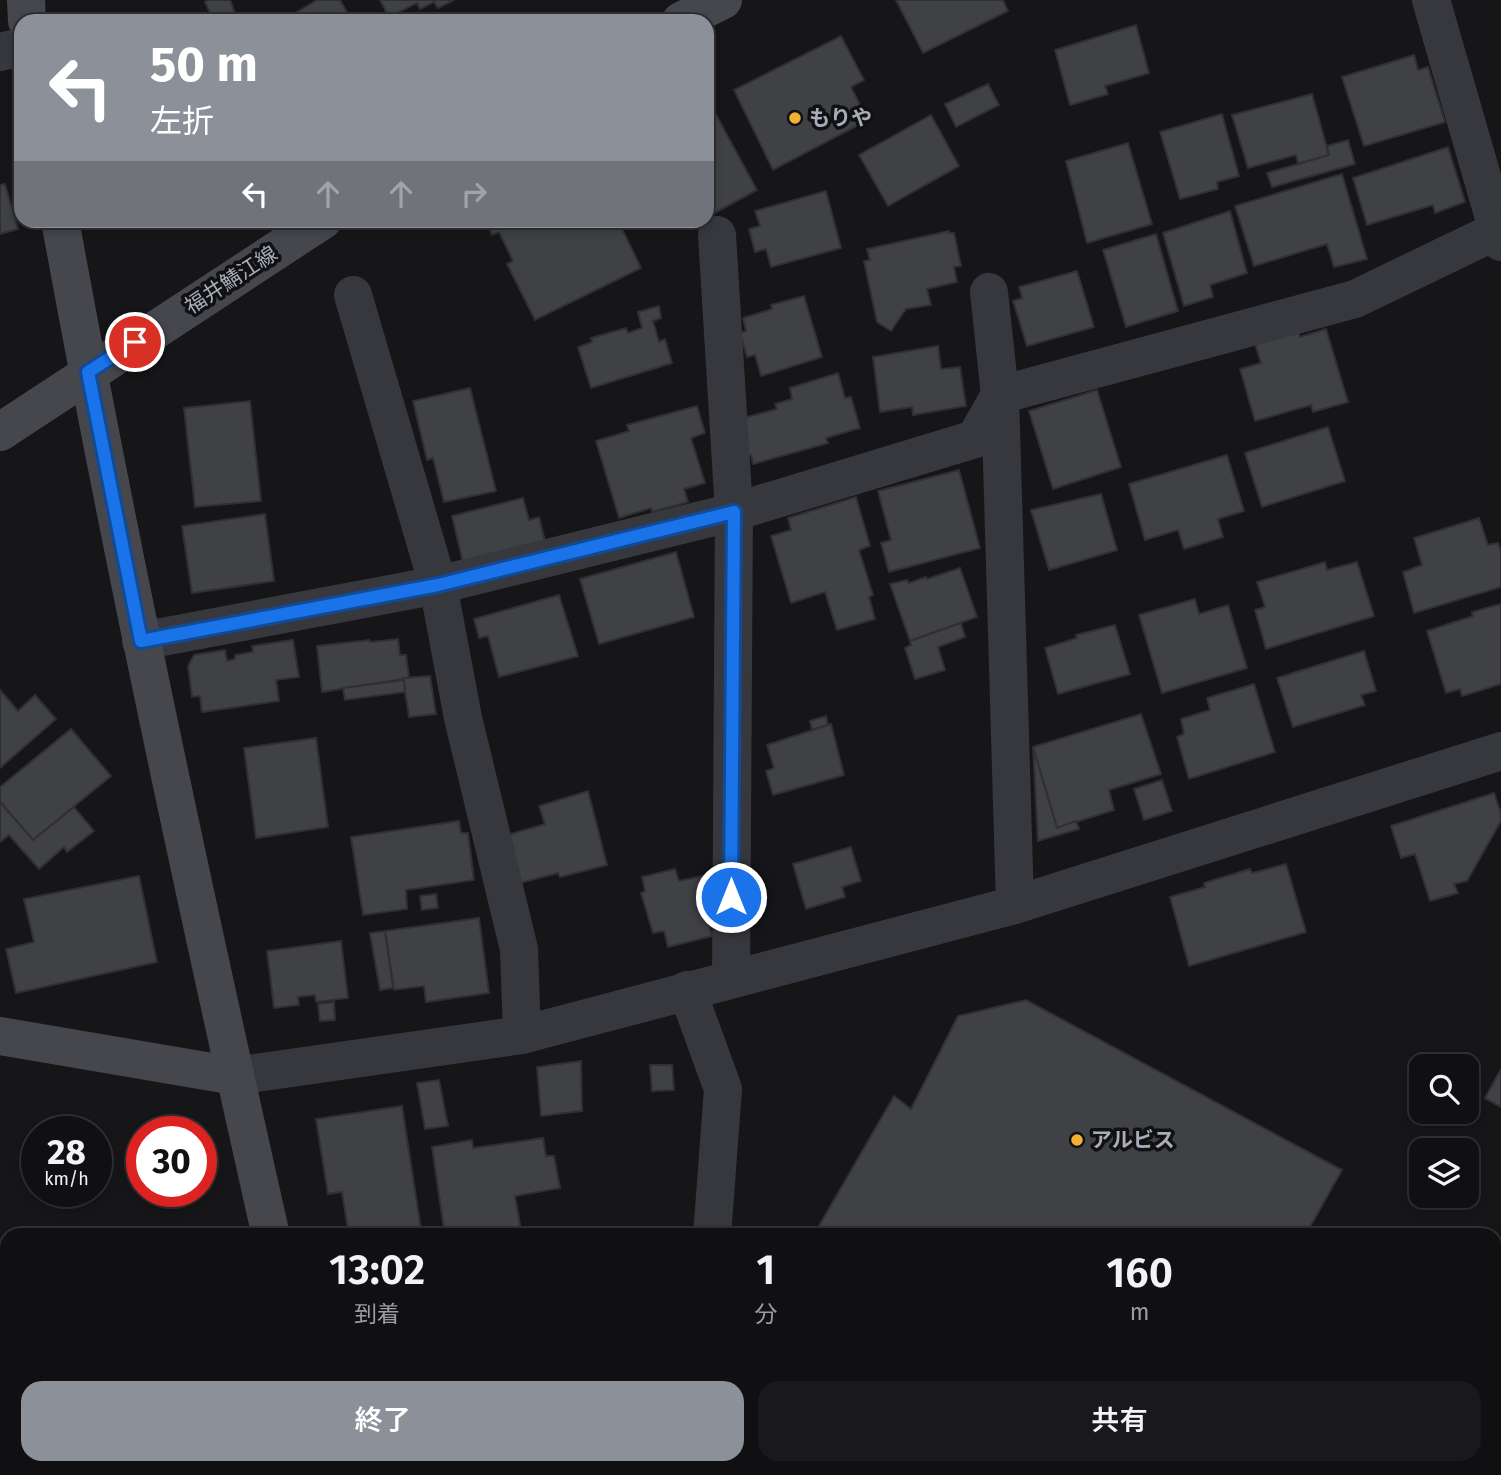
<!DOCTYPE html>
<html lang="ja">
<meta charset="utf-8">
<style>
body{margin:0;font-family:"Fira Sans","Noto Sans JP",sans-serif;background:#19191b;color:#f1f3f6;height:100vh;display:flex;flex-direction:column;font-size:26px;white-space:nowrap}
*{box-sizing:border-box;margin:0}
p{font-size:23px;color:#9c9d9f}
.icon{flex:none;width:38px;height:38px;fill:none;stroke:currentColor;stroke-width:2;stroke-linecap:round;stroke-linejoin:round}
.map{position:relative;flex:1;overflow:hidden}
.side{position:absolute;left:0px;top:1228px;width:1502px;height:247px;display:flex;flex-direction:column;background:#101012;border-radius:21px 21px 0 0;box-shadow:0 4px 10px #0003,0 0 0 2px #303032}
.side>*{flex:none}
.hud{position:absolute;left:14px;top:14px;width:700px;height:214px;border-radius:21px;box-shadow:0 4px 10px #0003,0 0 0 2px #303032;background:#8c9099;color:#fff;overflow:hidden}
.buttons{position:absolute;left:1409px;top:1054px;display:grid;gap:14px}
.buttons a{display:grid;place-items:center;width:70px;height:70px;border-radius:14px;background:#101012;box-shadow:0 4px 10px #0003,0 0 0 2px #303032;font-size:35px}
.speed{position:absolute;left:21px;top:1116px;display:flex;gap:14px;font-size:35px;font-weight:700;text-align:center}
.speed>*{display:grid;place-content:center;width:91px;height:91px;border-radius:50%;background:#101012;box-shadow:0 4px 10px #0003,0 0 0 2px #303032;line-height:1}
.speed small{font-size:18px;font-weight:400}
.speed .limit{border:10px solid #d22;background:#fff;color:#111}
.pin{position:absolute;display:grid;place-items:center;width:60px;height:60px;color:#fff;margin:-30px;border:4px solid #fff;border-radius:50%;box-shadow:0 2px 7px #0007}
.me{position:absolute;width:77px;margin:-38px;rotate:0deg;stroke-linejoin:round;filter:drop-shadow(0 0 5px #0008)}
.turn{display:flex;align-items:center;gap:24px;height:147px;padding:0 21px;font-size:32px}
.turn .icon{width:91px;height:91px;stroke-width:2.5}
.turn b{display:block;font-size:49px;line-height:60px}
.lanes{display:flex;align-items:center;height:66px;padding:0 21px;background:#0003;justify-content:center;gap:35px;direction:ltr}
.lanes .off{opacity:.35}
.eta{display:flex;justify-content:space-evenly;align-items:center;height:119px;text-align:center}
.eta b{font-size:42px;font-weight:600;line-height:49px}
.cta{display:flex;gap:14px;margin-top:auto;padding:14px 21px}
.cta a{flex:1;height:80px;border-radius:21px;background:#8c9099;color:#fff;font-size:28px;font-weight:600;line-height:80px;text-align:center}
.cta a+a{background:#19191b;color:#f1f3f6}
.map>svg:first-child{display:block}
.building{fill:#404145;stroke:#303034;stroke-width:2}
.lines{fill:none;stroke-linecap:round;stroke-linejoin:round}
.street{stroke:#37383d;stroke-width:38}
.secondary{stroke:#45474d;stroke-width:38}
.route-casing{stroke:#114b97;stroke-width:18}
.route{stroke:#1a73e8;stroke-width:12}
.poi-dot{fill:#f2b134;stroke:#111113;stroke-width:2.5}
.labels{text-anchor:middle;dominant-baseline:central;stroke-width:7;stroke-linejoin:round;paint-order:stroke}
.poi-label{font-size:21px;font-weight:bold;fill:#a8adb8;stroke:#111113;text-anchor:start}
.street-label{font-size:21px;fill:#a8adb8;stroke:#111113}
</style>
<div class="map">
<svg width="1501" height="1475" viewBox="0 0 1501 1475">
<rect width="100%" height="100%" fill="#161618"/>
<g class="building">
<path d="M 208,0 L 230,0 L 238,21 L 214,21 L 205,2 Z"/>
<path d="M 317,0 L 340,0 L 352,21 L 282,21 Z"/>
<path d="M 380,0 L 454,0 L 438,8 L 434,2 L 420,9 L 417,3 L 389,17 Z"/>
<path d="M 896,0 L 1003,0 L 1008,11 L 923,53 Z"/>
<path d="M 1136,25 L 1149,73 L 1105,86 L 1108,94 L 1070,105 L 1055,50 Z"/>
<path d="M 841,36 L 864,80 L 851,87 L 868,120 L 773,170 L 734,90 Z"/>
<path d="M 1414,55 L 1418,70 L 1428,67 L 1445,122 L 1364,146 L 1342,77 Z"/>
<path d="M 988,84 L 999,105 L 956,127 L 945,104 Z"/>
<path d="M 1312,94 L 1329,155 L 1298,164 L 1296,155 L 1248,168 L 1232,115 Z"/>
<path d="M 707,98 L 757,190 L 707,217 Z"/>
<path d="M 1222,114 L 1239,176 L 1217,182 L 1218,189 L 1180,199 L 1160,132 Z"/>
<path d="M 931,115 L 959,166 L 888,206 L 859,155 Z"/>
<path d="M 1348,140 L 1355,164 L 1272,187 L 1267,173 L 1329,155 L 1327,146 Z"/>
<path d="M 1128,143 L 1152,224 L 1087,243 L 1066,161 Z"/>
<path d="M 1448,147 L 1465,202 L 1435,213 L 1433,205 L 1367,225 L 1353,178 Z"/>
<path d="M 1342,174 L 1367,259 L 1334,267 L 1327,244 L 1254,266 L 1235,206 Z"/>
<path d="M 5,184 L 18,229 L 0,234 L 0,185 Z"/>
<path d="M 826,191 L 841,248 L 771,267 L 766,249 L 755,252 L 749,229 L 760,226 L 755,211 Z"/>
<path d="M 1230,211 L 1247,273 L 1210,285 L 1213,297 L 1184,306 L 1163,233 Z"/>
<path d="M 486,220 L 618,220 L 641,268 L 535,320 L 507,264 L 513,261 L 499,232 L 492,235 Z"/>
<path d="M 949,231 L 949,233 L 954,233 L 961,266 L 954,267 L 957,282 L 927,289 L 931,305 L 906,309 L 891,331 L 877,322 L 864,261 L 870,260 L 867,249 Z"/>
<path d="M 1156,234 L 1178,311 L 1126,327 L 1103,250 Z"/>
<path d="M 1077,271 L 1094,327 L 1027,346 L 1013,301 L 1022,298 L 1019,287 Z"/>
<path d="M 804,296 L 822,357 L 761,376 L 755,355 L 747,357 L 740,333 L 746,331 L 743,318 L 772,309 L 771,305 Z"/>
<path d="M 659,306 L 661,318 L 653,321 L 659,342 L 665,339 L 672,363 L 591,388 L 578,347 L 592,342 L 591,338 L 626,328 L 628,333 L 642,328 L 638,312 Z"/>
<path d="M 1297,328 L 1300,337 L 1326,329 L 1348,402 L 1313,412 L 1311,405 L 1255,421 L 1240,369 L 1261,363 L 1254,341 Z"/>
<path d="M 938,346 L 941,369 L 960,367 L 966,406 L 913,415 L 912,407 L 880,412 L 873,357 Z"/>
<path d="M 838,373 L 845,398 L 851,397 L 860,428 L 826,438 L 828,443 L 753,464 L 751,455 L 747,456 L 739,419 L 777,409 L 775,404 L 792,399 L 790,388 Z"/>
<path d="M 470,388 L 496,491 L 444,502 L 433,458 L 427,460 L 413,401 Z"/>
<path d="M 1097,390 L 1121,467 L 1053,489 L 1029,411 Z"/>
<path d="M 250,401 L 261,501 L 195,507 L 184,408 Z"/>
<path d="M 697,406 L 705,433 L 691,438 L 705,483 L 684,489 L 688,502 L 652,512 L 651,508 L 619,518 L 596,441 L 629,431 L 627,425 Z"/>
<path d="M 1328,427 L 1345,481 L 1262,507 L 1245,453 Z"/>
<path d="M 1227,455 L 1244,511 L 1218,519 L 1223,537 L 1184,549 L 1178,530 L 1145,540 L 1129,484 Z"/>
<path d="M 959,470 L 980,548 L 889,572 L 881,543 L 891,540 L 878,491 Z"/>
<path d="M 1101,494 L 1117,550 L 1049,570 L 1031,510 Z"/>
<path d="M 856,497 L 870,546 L 859,550 L 873,595 L 869,597 L 875,619 L 837,630 L 825,592 L 791,603 L 771,536 L 791,530 L 788,518 Z"/>
<path d="M 523,498 L 529,520 L 539,517 L 545,541 L 463,563 L 452,516 Z"/>
<path d="M 265,514 L 274,581 L 192,593 L 182,526 Z"/>
<path d="M 1479,518 L 1488,545 L 1498,543 L 1501,551 L 1501,587 L 1414,613 L 1403,572 L 1422,565 L 1414,538 Z"/>
<path d="M 676,552 L 694,617 L 599,644 L 580,579 Z"/>
<path d="M 1325,562 L 1327,570 L 1357,562 L 1374,616 L 1266,649 L 1255,610 L 1265,607 L 1257,582 Z"/>
<path d="M 960,568 L 977,617 L 910,641 L 890,584 L 907,580 L 909,583 L 926,577 L 927,579 Z"/>
<path d="M 559,595 L 578,656 L 499,677 L 488,636 L 479,638 L 474,619 Z"/>
<path d="M 1195,599 L 1199,614 L 1228,605 L 1247,668 L 1162,693 L 1139,615 Z"/>
<path d="M 1501,604 L 1501,684 L 1462,696 L 1460,689 L 1446,693 L 1427,631 L 1473,616 L 1472,612 Z"/>
<path d="M 961,623 L 965,637 L 938,647 L 945,670 L 915,679 L 905,648 L 911,645 L 910,641 Z"/>
<path d="M 1115,625 L 1130,674 L 1058,694 L 1045,648 L 1077,638 L 1076,635 Z"/>
<path d="M 398,639 L 400,655 L 406,655 L 409,678 L 322,692 L 317,646 L 369,640 L 370,642 Z"/>
<path d="M 293,640 L 299,677 L 276,680 L 279,701 L 202,712 L 200,696 L 192,697 L 188,666 L 194,655 L 225,650 L 227,661 L 235,659 L 235,655 L 253,652 L 252,646 Z"/>
<path d="M 1364,651 L 1376,691 L 1361,695 L 1365,705 L 1293,727 L 1277,678 Z"/>
<path d="M 430,676 L 436,714 L 409,717 L 403,678 Z"/>
<path d="M 404,680 L 405,692 L 345,700 L 343,688 Z"/>
<path d="M 1254,684 L 1275,752 L 1189,779 L 1177,737 L 1184,734 L 1181,719 L 1210,710 L 1207,698 Z"/>
<path d="M 0,690 L 18,711 L 35,695 L 56,719 L 0,768 Z"/>
<path d="M 1141,714 L 1161,774 L 1109,790 L 1114,810 L 1057,828 L 1033,747 Z"/>
<path d="M 826,716 L 828,725 L 812,730 L 810,721 Z"/>
<path d="M 831,724 L 844,775 L 773,795 L 766,771 L 774,768 L 767,745 Z"/>
<path d="M 71,729 L 111,776 L 33,840 L 0,802 L 0,787 Z"/>
<path d="M 316,738 L 328,827 L 256,838 L 244,748 Z"/>
<path d="M 1033,747 L 1057,828 L 1076,821 L 1079,829 L 1038,841 Z"/>
<path d="M 1162,780 L 1172,811 L 1144,820 L 1134,789 Z"/>
<path d="M 588,791 L 607,865 L 560,877 L 558,873 L 520,883 L 507,835 L 545,824 L 539,806 Z"/>
<path d="M 1494,793 L 1501,813 L 1501,821 L 1467,881 L 1454,884 L 1458,893 L 1430,901 L 1415,854 L 1401,858 L 1391,826 Z"/>
<path d="M 0,802 L 33,840 L 74,807 L 94,831 L 67,852 L 64,847 L 39,869 L 9,835 L 0,842 Z"/>
<path d="M 459,821 L 461,833 L 468,833 L 474,880 L 406,890 L 407,909 L 363,915 L 351,837 Z"/>
<path d="M 851,847 L 861,881 L 842,887 L 845,897 L 806,909 L 793,864 Z"/>
<path d="M 1286,864 L 1306,932 L 1189,966 L 1170,897 L 1205,887 L 1204,883 L 1250,869 L 1252,873 Z"/>
<path d="M 675,869 L 679,881 L 716,873 L 721,915 L 708,919 L 712,936 L 668,947 L 664,931 L 653,933 L 641,893 L 645,891 L 642,877 Z"/>
<path d="M 139,876 L 157,962 L 16,993 L 6,949 L 34,942 L 24,899 Z"/>
<path d="M 436,894 L 438,908 L 422,910 L 420,896 Z"/>
<path d="M 479,918 L 489,993 L 426,1002 L 424,986 L 394,990 L 385,931 Z"/>
<path d="M 385,931 L 393,988 L 380,990 L 370,933 Z"/>
<path d="M 341,941 L 348,998 L 316,1002 L 315,995 L 298,997 L 299,1005 L 274,1008 L 267,951 Z"/>
<path d="M 1026,1000 L 1342,1170 L 1305,1236 L 834,1236 L 819,1226 L 894,1096 L 911,1109 L 958,1016 Z"/>
<path d="M 334,1002 L 335,1020 L 320,1021 L 318,1004 Z"/>
<path d="M 581,1061 L 582,1111 L 541,1116 L 537,1067 Z"/>
<path d="M 650,1065 L 672,1065 L 674,1090 L 652,1091 Z"/>
<path d="M 1501,1069 L 1501,1107 L 1485,1098 Z"/>
<path d="M 439,1080 L 448,1126 L 425,1129 L 417,1083 Z"/>
<path d="M 402,1106 L 422,1236 L 349,1236 L 342,1192 L 328,1194 L 316,1119 Z"/>
<path d="M 543,1138 L 546,1156 L 554,1156 L 560,1188 L 515,1196 L 522,1236 L 445,1236 L 432,1147 L 472,1140 L 473,1148 Z"/>
<path d="M 153,1192 L 181,1192 L 182,1198 L 156,1205 Z"/>
<path d="M 7,1399 L 7,1417 L 0,1418 L 0,1400 Z"/>
<path d="M 50,1468 L 272,1468 L 273,1475 L 51,1475 Z"/>
<path d="M 398,1468 L 445,1468 L 447,1475 L 400,1475 Z"/>
<path d="M 511,1468 L 547,1468 L 547,1475 L 510,1475 Z"/>
<path d="M 956,1468 L 1177,1468 L 1173,1475 L 968,1475 Z"/>
</g>
<g class="lines">
<g class="street">
<path d="M 1431,0 L 1501,242"/>
<path d="M 0,52 L 21,47"/>
<path d="M 717,235 L 734,512 L 731,979"/>
<path d="M 989,292 L 1000,395 L 1015,905"/>
<path d="M 353,295 L 438,585 L 463,718 L 519,949 L 522,1035"/>
<path d="M 141,641 L 438,585 L 734,512 L 975,439 L 1000,395 L 1355,299 L 1496,231"/>
<path d="M 687,990 L 723,1089 L 712,1236"/>
<path d="M 235,1076 L 522,1035 L 1015,905 L 1501,751"/>
<path d="M 0,1451 L 7,1449"/>
<path d="M 843,1468 L 857,1475"/>
</g>
<g class="secondary">
<path d="M 26,0 L 27,21"/>
<path d="M 681,21 L 723,0"/>
<path d="M 60,220 C 122,561 195,898 271,1236"/>
<path d="M 0,432 L 323,220"/>
<path d="M 0,1036 L 235,1076"/>
<path d="M 323,1468 L 324,1475"/>
</g>
</g>
<g class="lines">
<defs>
<path id="route" d="M 135,342 L 88,372 L 141,641 L 438,585 L 734,512 L 731,897"/>
</defs>
<use href="#route" class="route-casing"/>
<use href="#route" class="route"/>
</g>
<g class="poi-dot">
<circle cx="795" cy="118" r="7"/>
<circle cx="1077" cy="1140" r="7"/>
</g>
<g class="labels">
<g class="poi-label">
<text x="809" y="118">もりや</text>
<text x="1091" y="1140">アルビス</text>
</g>
<g class="street-label">
<text transform="translate(231 280) rotate(-33)">福井鯖江線</text>
</g>
</g>
</svg>
<div class="buttons">
<a><svg class="icon" aria-label="search" viewBox="0 0 24 24"><circle cx="10" cy="10" r="6"/><path d="M15 15l6 6"/></svg></a>
<a><svg class="icon" aria-label="layers" viewBox="0 0 24 24"><path d="M12 4l9 5-9 5-9-5zM3 14l9 5 9-5"/></svg></a>
</div>
<div class="speed"><div>28<small>km/h</small></div><div class="limit">30</div></div>
<div class="pin" style="left:135px;top:342px;background:#d93025"><svg class="icon" aria-label="arrive" viewBox="0 0 24 24"><path d="M6 21V4h12l-3 4 3 4H6"/></svg></div>
<svg class="me" style="left:731px;top:897px" viewBox="-20 -20 40 40"><circle r="17" fill="#1a73e8" stroke="#fff" stroke-width="3"/><path d="M0-11L8 9 0 5-8 9z" fill="#fff"/></svg>
<div class="hud">
<div class="turn"><svg class="icon" aria-label="left" viewBox="0 0 24 24"><path d="M17 20v-9H6M10 6l-5 5 5 5"/></svg><div><b>50 m</b>左折</div></div>
<div class="lanes"><svg class="icon" aria-label="left" viewBox="0 0 24 24"><path d="M17 20v-9H6M10 6l-5 5 5 5"/></svg><svg class="icon off" aria-label="ahead" viewBox="0 0 24 24"><path d="M12 20V5M6 11l6-6 6 6"/></svg><svg class="icon off" aria-label="ahead" viewBox="0 0 24 24"><path d="M12 20V5M6 11l6-6 6 6"/></svg><svg class="icon off" aria-label="right" viewBox="0 0 24 24"><path d="M7 20v-9h11M14 6l5 5-5 5"/></svg></div>
</div>
<section class="side">
<div class="eta">
<div><b>13:02</b><p>到着</p></div>
<div><b>1</b><p>分</p></div>
<div><b>160</b><p>m</p></div>
</div>
<div class="cta"><a>終了</a><a>共有</a></div>
</section>
</div>
